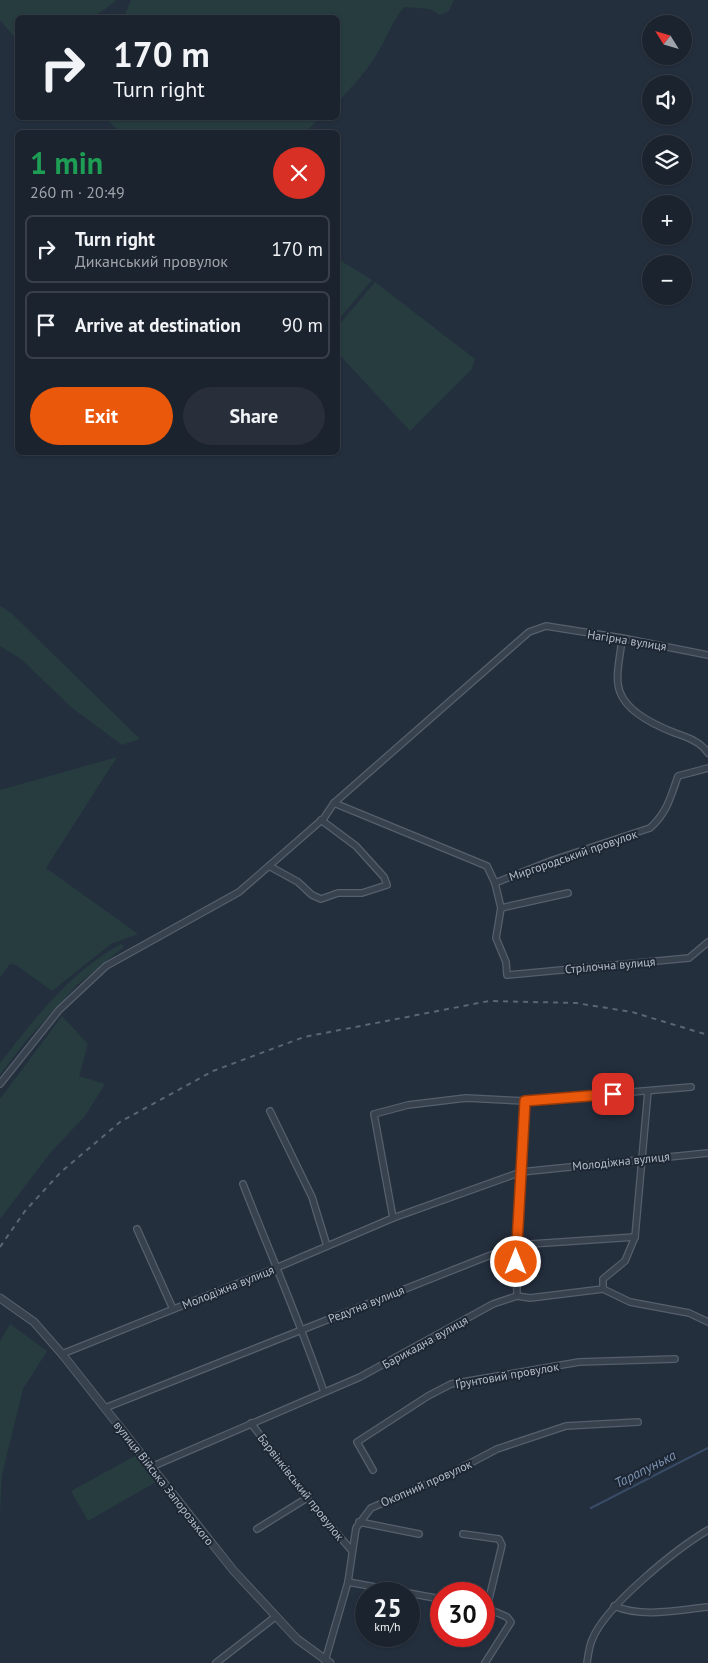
<!DOCTYPE html>
<meta charset="utf-8">
<style>
body{margin:0;font-family:"PT Sans",sans-serif;background:#282f3a;color:#f1f3f6;height:100vh;display:flex;flex-direction:column;font-size:19px;white-space:nowrap}
*{box-sizing:border-box;margin:0}
p{font-size:16px;color:#a0a4aa}
.icon{flex:none;width:28px;height:28px;fill:none;stroke:currentColor;stroke-width:2;stroke-linecap:round;stroke-linejoin:round}
.map{position:relative;flex:1;overflow:hidden}
.sheet{position:absolute;left:15px;top:130px;width:325px;height:325px;display:flex;flex-direction:column;background:#1b232e;border-radius:8px;box-shadow:0 1px 4px #0004,0 0 0 1px #39404a}
.sheet>*{flex:none}
.guide{position:absolute;left:15px;top:15px;width:325px;height:105px;border-radius:8px;box-shadow:0 1px 4px #0004,0 0 0 1px #39404a;background:#1b232e;color:#f1f3f6;overflow:hidden}
.needle{width:32px;rotate:307deg}
.tools{position:absolute;left:642px;top:15px;display:grid;gap:10px}
.tools a{display:grid;place-items:center;width:50px;height:50px;border-radius:50%;background:#1b232e;box-shadow:0 1px 4px #0004,0 0 0 1px #39404a;font-size:25px}
.speed{position:absolute;left:355px;top:1582px;display:flex;gap:10px;font-size:25px;font-weight:700;text-align:center}
.speed>*{display:grid;place-content:center;width:65px;height:65px;border-radius:50%;background:#1b232e;box-shadow:0 1px 4px #0004,0 0 0 1px #39404a;line-height:1}
.speed small{font-size:12px;font-weight:400}
.speed .limit{border:8px solid #d22;background:#fff;color:#111}
.pin{position:absolute;display:grid;place-items:center;width:42px;height:42px;color:#fff;margin:-21px;border-radius:10px;box-shadow:0 2px 8px #0006}
.me{position:absolute;width:55px;margin:-28px;rotate:0deg;stroke-linejoin:round;filter:drop-shadow(0 0 4px #0008)}
.turn{display:flex;align-items:center;gap:18px;height:105px;padding:0 15px;font-size:22px}
.turn .icon{width:65px;height:65px;stroke-width:2.5}
.turn b{display:block;font-size:35px;line-height:42px}
.round{display:grid;place-items:center;flex:none;width:52px;height:52px;border-radius:26px;background:#282f3a}
.overview{display:flex;align-items:center;justify-content:space-between;height:85px;padding:0 15px}
h1{font-size:30px;font-weight:600;line-height:38px;color:#1e9e55}
.cta{display:flex;gap:10px;margin-top:auto;padding:10px 15px}
.cta a{flex:1;height:58px;border-radius:30px;background:#ea580c;color:#fff;font-size:20px;font-weight:600;line-height:58px;text-align:center}
.cta a+a{background:#282f3a;color:#f1f3f6}
ul{padding:0;list-style:none}
li{display:flex;align-items:center;gap:15px;height:68px;margin:0 10px 8px;padding:0 5px;border:2px solid #39404a;border-radius:8px}
li div{flex:1}
li b{display:block;font-size:19px}
li em{font-style:normal}
.map>svg:first-child{display:block}
.green{fill:#263c3f}
.lines{fill:none;stroke-linecap:round;stroke-linejoin:round}
.stream{stroke:#394c67;stroke-width:2}
.minor-casing{stroke:#565f6c;stroke-width:8}
.tertiary-casing{stroke:#565f6c;stroke-width:9}
.minor{stroke:#38414e;stroke-width:5.5}
.tertiary{stroke:#38414e;stroke-width:7}
.rail{stroke:#5a6575;stroke-width:2;stroke-dasharray:5 5;stroke-linecap:butt}
.route-casing{stroke:#983908;stroke-width:12}
.route{stroke:#ea580c;stroke-width:9}
.labels{text-anchor:middle;dominant-baseline:central;stroke-width:4;stroke-linejoin:round;paint-order:stroke}
.street-label{font-size:12px;fill:#b4bcc9;stroke:#1d2633}
.water-label{font-size:14px;font-style:italic;fill:#7c92b1;stroke:#1d2633}
</style>
<div class="map">
<svg width="708" height="1663" viewBox="0 0 708 1663">
<rect width="100%" height="100%" fill="#242f3e"/>
<g class="green">
<path d="M 0,0 L 117,0 L 94,17 L 18,18 L 17,40 L 0,20 Z"/>
<path d="M 131,0 L 454,0 L 449,11 L 440,15 L 430,9 L 404,7 C 391,23 386,40 375,57 C 364,74 351,88 338,102 L 338,18 L 124,17 Z"/>
<path d="M 105,118 L 319,118 L 306,132 L 120,132 Z"/>
<path d="M 338,259 L 372,280 L 338,320 Z"/>
<path d="M 375,282 L 475,359 L 472,369 L 410,431 L 338,353 L 338,326 Z"/>
<path d="M 0,606 L 10,612 L 140,739 L 122,745 L 71,707 L 21,659 L 0,646 Z"/>
<path d="M 117,757 L 46,868 L 138,934 L 111,944 L 52,991 L 16,965 L 10,964 L 0,977 L 0,790 Z"/>
<path d="M 121,944 L 124,947 L 77,985 L 25,1042 L 0,1075 L 0,1063 C 34,1019 71,971 121,944 Z"/>
<path d="M 62,1016 L 88,1044 L 79,1076 L 105,1084 L 85,1116 L 51,1152 L 0,1219 L 0,1099 Z"/>
<path d="M 10,1324 L 47,1351 L 23,1389 L 2,1475 L 0,1515 L 0,1341 Z"/>
<path d="M 135,1456 L 156,1482 L 88,1521 L 71,1491 Z"/>
</g>
<g class="lines">
<path class="stream" d="M 591,1508 L 708,1448"/>
<defs>
<g id="minor">
<path d="M 622,638 C 621,654 614,677 620,692 C 627,712 657,726 675,733 C 687,737 701,742 708,753"/>
<path d="M 334,803 L 487,866 L 495,883 L 501,908 L 496,938 L 506,962 L 507,975 L 689,958 L 708,942"/>
<path d="M 269,866 L 298,882 L 312,895 L 321,899 L 338,893 L 362,893 L 387,885 L 384,877 L 356,846 L 321,820"/>
<path d="M 495,883 L 553,860 L 650,828 C 667,813 671,796 678,776 L 708,768"/>
<path d="M 501,908 L 568,893"/>
<path d="M 0,1084 L 59,1010 L 106,966 L 239,892 L 324,818 L 334,803 L 529,632 L 546,626 L 622,638 L 708,655"/>
<path d="M 270,1111 L 312,1197 L 327,1246"/>
<path d="M 243,1184 C 270,1253 300,1322 324,1392"/>
<path d="M 393,1218 L 374,1114 L 408,1105 L 466,1098 L 525,1101 L 691,1087"/>
<path d="M 137,1229 L 173,1309"/>
<path d="M 603,1289 L 603,1279 L 625,1261 L 635,1237 L 648,1091"/>
<path d="M 517,1296 L 516,1245 L 525,1101"/>
<path d="M 62,1354 L 276,1268 L 393,1218 L 521,1172 L 708,1153"/>
<path d="M 105,1408 L 516,1245 L 635,1237"/>
<path d="M 251,1423 L 305,1496 L 352,1551"/>
<path d="M 151,1467 L 360,1377 L 493,1304 L 517,1296 L 530,1298 L 603,1289 L 630,1302 L 689,1313 L 708,1322"/>
<path d="M 373,1470 L 357,1442 L 428,1396 L 451,1384 L 579,1362 L 675,1359"/>
<path d="M 359,1522 L 419,1534"/>
<path d="M 257,1529 L 307,1498"/>
<path d="M 463,1534 L 499,1539 L 502,1545 L 487,1607"/>
<path d="M 348,1582 L 441,1599"/>
<path d="M 614,1606 C 643,1618 678,1610 708,1607"/>
<path d="M 484,1607 L 507,1617 L 511,1622 L 485,1663"/>
<path d="M 325,1661 L 348,1582 L 356,1528 L 371,1508 L 448,1475 L 497,1449 L 566,1426 L 638,1422"/>
<path d="M 216,1663 L 275,1617"/>
<path d="M 587,1663 C 588,1656 589,1647 592,1640 C 605,1606 676,1549 708,1530"/>
</g>
<path id="tertiary" d="M 0,1298 L 34,1322 L 62,1354 L 233,1570 L 297,1639 L 330,1663"/>
</defs>
<use href="#minor" class="minor-casing"/>
<use href="#tertiary" class="tertiary-casing"/>
<use href="#minor" class="minor"/>
<use href="#tertiary" class="tertiary"/>
<path class="rail" d="M 0,1247 L 25,1211 L 61,1172 L 120,1122 L 213,1071 L 304,1037 L 489,1001 L 576,1003 L 632,1012 L 708,1035"/>
</g>
<g class="lines">
<defs>
<path id="route" d="M 516,1262 L 525,1101 L 613,1094"/>
</defs>
<use href="#route" class="route-casing"/>
<use href="#route" class="route"/>
</g>
<g class="labels">
<g class="street-label">
<text transform="translate(627 640) rotate(9)">Нагірна вулиця</text>
<text transform="translate(573 855) rotate(-19)">Миргородський провулок</text>
<text transform="translate(610 965) rotate(-5)">Стрілочна вулиця</text>
<text transform="translate(621 1161) rotate(-6)">Молодіжна вулиця</text>
<text transform="translate(228 1287) rotate(-22)">Молодіжна вулиця</text>
<text transform="translate(366 1304) rotate(-22)">Редутна вулиця</text>
<text transform="translate(425 1342) rotate(-29)">Барикадна вулиця</text>
<text transform="translate(507 1375) rotate(-10)">Ґрунтовий провулок</text>
<text transform="translate(164 1483) rotate(52)">вулиця Війська Запорозького</text>
<text transform="translate(426 1483) rotate(-24)">Окопний провулок</text>
<text transform="translate(301 1487) rotate(52)">Барвінківський провулок</text>
</g>
<g class="water-label">
<text transform="translate(645 1469) rotate(-27)">Тарапунька</text>
</g>
</g>
</svg>
<div class="tools">
<a><svg class="needle" viewBox="-14 -14 28 28"><path d="M0-13l5 13h-10z" fill="#e53935"/><path d="M0 13l5-13h-10z" fill="#a0a4aa"/></svg></a>
<a><svg class="icon" aria-label="sound" viewBox="0 0 24 24"><path d="M4 9h4l5-4v14l-5-4H4zM17 9q2 3 0 6"/></svg></a>
<a><svg class="icon" aria-label="layers" viewBox="0 0 24 24"><path d="M12 4l9 5-9 5-9-5zM3 14l9 5 9-5"/></svg></a>
<a>+</a>
<a>−</a>
</div>
<div class="speed"><div>25<small>km/h</small></div><div class="limit">30</div></div>
<div class="pin" style="left:613px;top:1094px;background:#d93025"><svg class="icon" aria-label="arrive" viewBox="0 0 24 24"><path d="M6 21V4h12l-3 4 3 4H6"/></svg></div>
<svg class="me" style="left:516px;top:1262px" viewBox="-20 -20 40 40"><circle r="17" fill="#ea580c" stroke="#fff" stroke-width="3"/><path d="M0-11L8 9 0 5-8 9z" fill="#fff"/></svg>
<div class="guide">
<div class="turn"><svg class="icon" aria-label="right" viewBox="0 0 24 24"><path d="M7 20v-9h11M14 6l5 5-5 5"/></svg><div><b>170 m</b>Turn right</div></div>
</div>
<section class="sheet">
<div class="overview"><div><h1>1 min</h1><p>260 m · 20:49</p></div><a class="round" style="background:#d93025;color:#fff"><svg class="icon" aria-label="close" viewBox="0 0 24 24"><path d="M6 6l12 12M18 6L6 18"/></svg></a></div>
<ul>
<li><svg class="icon" aria-label="right" viewBox="0 0 24 24"><path d="M7 20v-9h11M14 6l5 5-5 5"/></svg><div><b>Turn right</b><p>Диканський провулок</p></div><em>170 m</em></li>
<li><svg class="icon" aria-label="arrive" viewBox="0 0 24 24"><path d="M6 21V4h12l-3 4 3 4H6"/></svg><div><b>Arrive at destination</b></div><em>90 m</em></li>
</ul>
<div class="cta"><a>Exit</a><a>Share</a></div>
</section>
</div>
